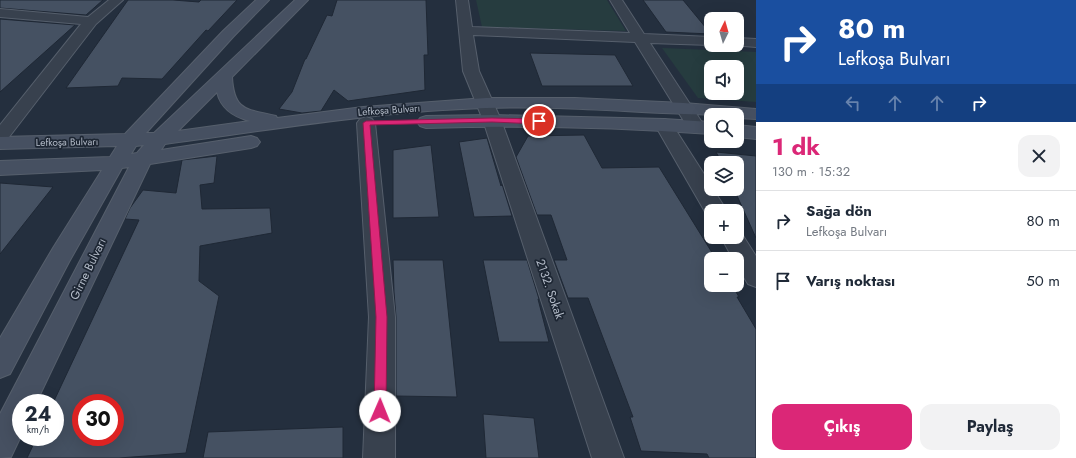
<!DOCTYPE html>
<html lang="tr">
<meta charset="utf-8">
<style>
body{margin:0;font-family:Jost,sans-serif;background:#f2f2f3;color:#1f2937;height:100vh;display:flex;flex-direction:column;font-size:15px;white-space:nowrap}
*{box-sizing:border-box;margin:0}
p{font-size:13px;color:#747a83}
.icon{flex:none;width:22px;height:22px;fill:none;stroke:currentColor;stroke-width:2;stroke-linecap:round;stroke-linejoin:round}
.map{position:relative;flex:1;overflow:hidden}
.side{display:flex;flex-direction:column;background:#fff;width:320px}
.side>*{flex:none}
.banner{background:#1a4fa0;color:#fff;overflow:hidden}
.needle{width:26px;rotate:5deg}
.tools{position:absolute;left:704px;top:12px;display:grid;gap:8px}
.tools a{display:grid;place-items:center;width:40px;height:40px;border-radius:8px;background:#fff;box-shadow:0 4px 16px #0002;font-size:20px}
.speed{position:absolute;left:12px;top:394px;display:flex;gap:8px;font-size:20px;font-weight:700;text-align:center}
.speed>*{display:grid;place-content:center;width:52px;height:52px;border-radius:50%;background:#fff;box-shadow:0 4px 16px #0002;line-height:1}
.speed small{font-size:10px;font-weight:400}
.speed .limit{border:6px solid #d22;background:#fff;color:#111}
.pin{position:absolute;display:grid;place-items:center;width:34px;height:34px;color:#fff;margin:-17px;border:2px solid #fff;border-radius:50%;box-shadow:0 1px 4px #0007}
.me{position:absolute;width:44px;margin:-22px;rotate:1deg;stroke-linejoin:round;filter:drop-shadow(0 0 3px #0008)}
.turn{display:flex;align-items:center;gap:14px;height:84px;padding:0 16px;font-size:18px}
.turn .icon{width:52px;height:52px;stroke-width:2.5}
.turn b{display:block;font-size:28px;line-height:34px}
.lanes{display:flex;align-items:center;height:38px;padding:0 16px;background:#0003;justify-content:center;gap:20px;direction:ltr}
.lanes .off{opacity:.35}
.round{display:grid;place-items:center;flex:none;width:42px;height:42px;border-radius:12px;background:#f2f2f3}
.head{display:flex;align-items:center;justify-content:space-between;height:68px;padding:0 16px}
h1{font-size:24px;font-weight:700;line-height:30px;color:#db2777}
.cta{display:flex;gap:8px;margin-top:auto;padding:8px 16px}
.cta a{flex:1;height:46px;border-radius:12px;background:#db2777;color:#fff;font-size:16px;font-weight:700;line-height:46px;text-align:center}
.cta a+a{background:#f2f2f3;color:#1f2937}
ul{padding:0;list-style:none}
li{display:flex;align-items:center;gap:12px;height:60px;padding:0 16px;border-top:1px solid #e0e1e3}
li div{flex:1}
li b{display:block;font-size:15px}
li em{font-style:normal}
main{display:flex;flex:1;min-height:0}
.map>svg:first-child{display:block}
.green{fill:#263c3f;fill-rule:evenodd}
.building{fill:#455162;stroke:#1f2835;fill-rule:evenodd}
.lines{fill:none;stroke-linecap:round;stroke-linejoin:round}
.minor-casing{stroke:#565f6c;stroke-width:2}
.secondary-casing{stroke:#565f6c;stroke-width:2}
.minor{fill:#38414e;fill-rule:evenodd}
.secondary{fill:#465061;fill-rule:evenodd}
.route{fill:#db2777;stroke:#8e194d}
.labels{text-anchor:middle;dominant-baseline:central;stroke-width:3.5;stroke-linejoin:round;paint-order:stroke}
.far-street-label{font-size:10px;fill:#b4bcc9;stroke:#1d2633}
.street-label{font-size:12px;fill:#b4bcc9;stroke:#1d2633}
</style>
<main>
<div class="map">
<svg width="756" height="458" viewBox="0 0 756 458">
<rect width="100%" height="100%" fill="#242f3e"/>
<g class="green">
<path d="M 476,0 L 607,0 L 626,31 L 482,27 Z"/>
<path d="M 662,48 L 756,52 L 756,102 L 698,98 ZM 711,67 L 737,67 L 737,93 L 711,93 Z"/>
</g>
<g class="building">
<path d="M 0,0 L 103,0 L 86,15 L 0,8 Z"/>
<path d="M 128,0 L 173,0 L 199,2 L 201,0 L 237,0 L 208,31 L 206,30 L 162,79 L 122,78 L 118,86 L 66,88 Z"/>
<path d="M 337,0 L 426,0 L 428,55 L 424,55 L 425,90 L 348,101 L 334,90 L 321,111 L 302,113 L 279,109 L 292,92 L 305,59 L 306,59 L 327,15 L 332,16 Z"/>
<path d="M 643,0 L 683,0 L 711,34 L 666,32 Z"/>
<path d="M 0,19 L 75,25 L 0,92 Z"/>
<path d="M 530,53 L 615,55 L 633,86 L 542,86 Z"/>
<path d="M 584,135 L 602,168 L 659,167 L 716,259 L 711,259 L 711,285 L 732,285 L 739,297 L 737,297 L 756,329 L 756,458 L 709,458 L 707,454 L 641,451 L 630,417 L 633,417 L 588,298 L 568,298 L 554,260 L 567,260 L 551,215 L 537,215 L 516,157 L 528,136 Z"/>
<path d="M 487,138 L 501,186 L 502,184 L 512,216 L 474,217 L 459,142 Z"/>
<path d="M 431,145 L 439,217 L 393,218 L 393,150 Z"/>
<path d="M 716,152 L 756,156 L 756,238 L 734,189 L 737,189 L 737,163 L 722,163 Z"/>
<path d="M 217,156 L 214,183 L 200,185 L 202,209 L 270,208 L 272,233 L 200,246 L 199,281 L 219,296 L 186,453 L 119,458 L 27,458 L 37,437 L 55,437 L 55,403 L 53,403 L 139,220 L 125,219 L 130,208 L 143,190 L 176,193 L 182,160 ZM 81,403 L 115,403 L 115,437 L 81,437 Z"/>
<path d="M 0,183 L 53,187 L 0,254 Z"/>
<path d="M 393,260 L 443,260 L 457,397 L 396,396 L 396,317 L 394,292 Z"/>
<path d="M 483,260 L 527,260 L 539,299 L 538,299 L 549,342 L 499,342 Z"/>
<path d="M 483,414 L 534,418 L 539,458 L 486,458 Z"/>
<path d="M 343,427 L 343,458 L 203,458 L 208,432 Z"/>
</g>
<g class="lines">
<defs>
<g id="minor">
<path d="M 109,0 L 123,0 L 96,24 L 6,141 L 0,143 L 0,125 L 81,24 L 0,17 L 0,9 L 88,17 Z"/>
<path d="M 456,0 L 468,0 L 472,27 L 630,33 L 610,0 L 622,0 L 644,34 L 711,37 L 711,45 L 650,43 L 705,127 L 702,131 L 696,133 L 690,131 L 635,42 L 473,35 L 479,71 L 501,120 L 624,458 L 592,458 L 483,120 L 463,71 Z"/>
<path d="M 737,38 L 756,39 L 756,47 L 732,45 L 737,45 Z"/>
<path d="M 366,117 L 372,119 L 375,123 L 395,317 L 395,458 L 363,458 L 369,317 L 357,123 L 360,119 Z"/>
<path d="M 664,119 L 670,121 L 711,185 L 711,189 L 713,189 L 727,211 L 711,211 L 711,218 L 708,217 L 655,125 L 658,121 Z"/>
<path d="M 737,230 L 740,231 L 756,256 L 756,287 L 748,284 L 737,266 L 737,259 L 733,259 L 721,237 L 737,237 Z"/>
</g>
<g id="secondary">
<path d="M 256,0 L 269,0 L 233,37 L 146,133 L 154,133 L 295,0 L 308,0 L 232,77 C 234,112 247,109 276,116 L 277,118 L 363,107 L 486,98 L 575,98 L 684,103 L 756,109 L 756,119 L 737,118 L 737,115 C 654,115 570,105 486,108 C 379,111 271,130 165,144 L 161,150 L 251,136 L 257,138 L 260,142 L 257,146 L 251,148 L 150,164 L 36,403 L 21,403 L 21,436 L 11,457 L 0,458 L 0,414 L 129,167 L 122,168 L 69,262 L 10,374 L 0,378 L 0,338 L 53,248 L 102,170 L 0,175 L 0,161 L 110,157 L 117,146 L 0,149 L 0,137 L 125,134 L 223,31 ZM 217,92 C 221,109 234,117 250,121 L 178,131 ZM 144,145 L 137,153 L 131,154 L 136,146 Z"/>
<path d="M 492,115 L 664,119 L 711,122 L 711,134 C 616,127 521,125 426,128 L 420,126 L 417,122 L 420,118 L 426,116 Z"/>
<path d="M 737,125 L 756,127 L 756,139 L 737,137 Z"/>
</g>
</defs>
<use href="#minor" class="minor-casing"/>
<use href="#secondary" class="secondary-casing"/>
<use href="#minor" class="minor"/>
<use href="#secondary" class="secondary"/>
</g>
<path class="route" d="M 492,118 L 539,119 L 543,121 L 539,124 L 492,122 L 370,125 L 387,317 L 386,411 L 385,415 L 380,417 L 376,415 L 374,411 L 376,317 L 363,123 L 366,121 Z"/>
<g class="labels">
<g class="far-street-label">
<text transform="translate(389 110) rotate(-4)">Lefkoşa Bulvarı</text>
<text transform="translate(67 142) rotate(-1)">Lefkoşa Bulvarı</text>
</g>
<g class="street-label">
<text transform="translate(88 269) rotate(-64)">Girne Bulvarı</text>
<text transform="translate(550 289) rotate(71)">2132. Sokak</text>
</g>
</g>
</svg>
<div class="tools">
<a><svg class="needle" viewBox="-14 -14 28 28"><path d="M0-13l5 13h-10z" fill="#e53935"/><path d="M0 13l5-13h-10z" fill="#747a83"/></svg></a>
<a><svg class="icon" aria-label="sound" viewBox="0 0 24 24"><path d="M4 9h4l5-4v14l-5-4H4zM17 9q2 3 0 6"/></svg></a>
<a><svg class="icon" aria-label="search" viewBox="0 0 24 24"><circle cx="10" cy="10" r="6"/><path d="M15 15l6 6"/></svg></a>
<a><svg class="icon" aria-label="layers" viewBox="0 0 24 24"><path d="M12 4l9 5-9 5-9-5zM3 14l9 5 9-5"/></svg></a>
<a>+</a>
<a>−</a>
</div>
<div class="speed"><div>24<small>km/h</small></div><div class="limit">30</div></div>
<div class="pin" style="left:539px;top:121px;background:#d93025"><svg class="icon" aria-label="arrive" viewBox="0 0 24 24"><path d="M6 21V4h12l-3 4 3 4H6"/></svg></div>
<svg class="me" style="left:380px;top:411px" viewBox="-20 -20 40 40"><circle r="19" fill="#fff"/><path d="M0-13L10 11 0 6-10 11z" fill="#db2777"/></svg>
</div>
<section class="side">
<div class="banner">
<div class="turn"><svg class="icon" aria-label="right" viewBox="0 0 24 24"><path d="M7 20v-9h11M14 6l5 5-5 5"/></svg><div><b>80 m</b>Lefkoşa Bulvarı</div></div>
<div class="lanes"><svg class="icon off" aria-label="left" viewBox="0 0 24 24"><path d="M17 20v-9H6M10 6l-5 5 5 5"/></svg><svg class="icon off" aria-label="ahead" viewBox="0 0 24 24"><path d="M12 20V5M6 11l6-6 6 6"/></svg><svg class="icon off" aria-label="ahead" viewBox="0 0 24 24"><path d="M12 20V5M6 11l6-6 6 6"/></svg><svg class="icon" aria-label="right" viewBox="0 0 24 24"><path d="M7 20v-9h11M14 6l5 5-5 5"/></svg></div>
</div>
<div class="head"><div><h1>1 dk</h1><p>130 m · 15:32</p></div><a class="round"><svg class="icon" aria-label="close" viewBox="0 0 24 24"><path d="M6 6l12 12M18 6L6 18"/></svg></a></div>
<ul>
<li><svg class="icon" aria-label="right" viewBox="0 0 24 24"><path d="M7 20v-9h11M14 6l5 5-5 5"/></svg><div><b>Sağa dön</b><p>Lefkoşa Bulvarı</p></div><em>80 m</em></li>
<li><svg class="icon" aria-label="arrive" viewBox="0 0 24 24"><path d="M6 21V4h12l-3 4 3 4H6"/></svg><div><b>Varış noktası</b></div><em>50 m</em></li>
</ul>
<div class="cta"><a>Çıkış</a><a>Paylaş</a></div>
</section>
</main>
